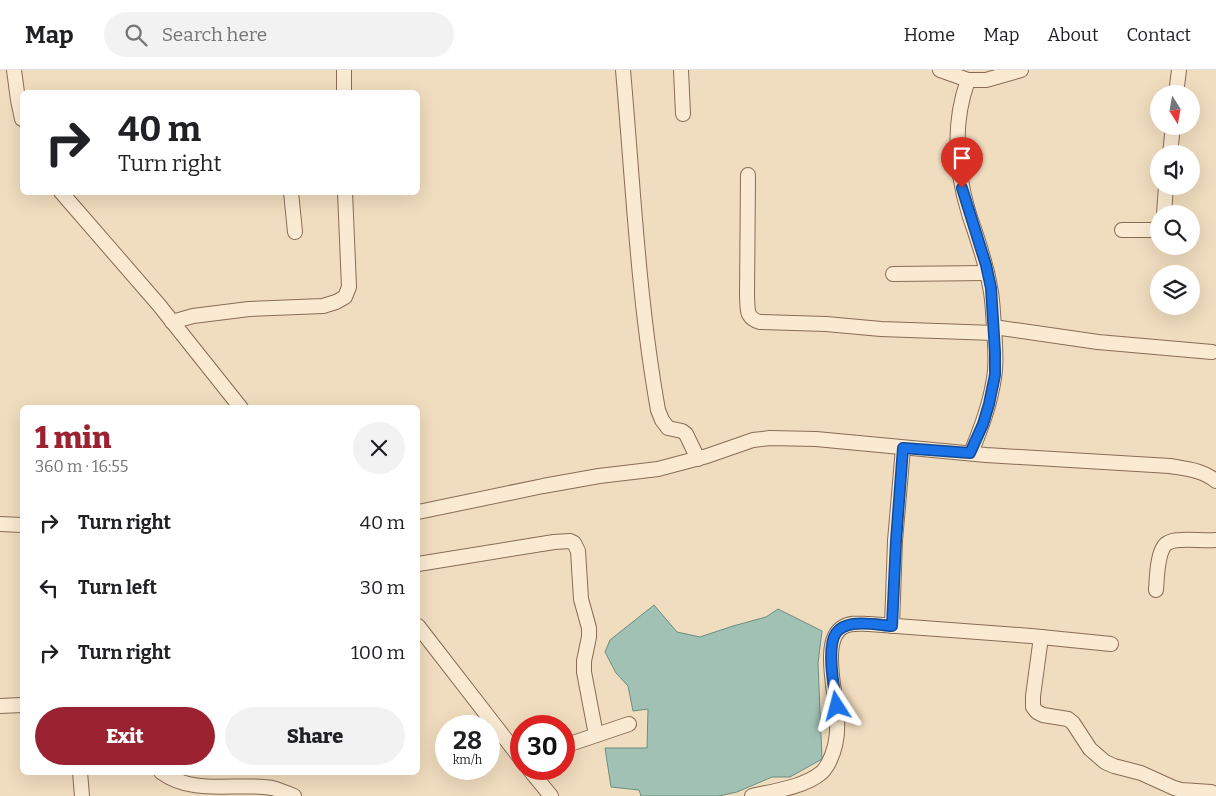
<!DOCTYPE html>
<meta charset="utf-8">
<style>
body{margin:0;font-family:Bitter,serif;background:#f2f2f2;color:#202124;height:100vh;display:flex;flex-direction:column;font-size:19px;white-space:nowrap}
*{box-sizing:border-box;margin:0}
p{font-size:16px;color:#757577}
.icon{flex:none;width:28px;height:28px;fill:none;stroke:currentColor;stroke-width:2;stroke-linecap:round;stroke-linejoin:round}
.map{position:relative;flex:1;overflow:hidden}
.details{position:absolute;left:20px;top:335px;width:400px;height:370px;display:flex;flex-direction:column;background:#fff;border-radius:8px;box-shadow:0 5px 20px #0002}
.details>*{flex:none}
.hud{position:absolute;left:20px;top:20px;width:400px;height:105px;border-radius:8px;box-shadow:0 5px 20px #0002;background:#fff;color:#202124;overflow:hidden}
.needle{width:32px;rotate:169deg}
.controls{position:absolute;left:1150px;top:15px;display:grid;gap:10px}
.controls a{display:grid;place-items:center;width:50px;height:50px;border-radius:50%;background:#fff;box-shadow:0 5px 20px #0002;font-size:25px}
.speed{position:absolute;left:435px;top:645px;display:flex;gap:10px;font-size:25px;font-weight:700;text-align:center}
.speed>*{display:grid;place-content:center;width:65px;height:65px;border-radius:50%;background:#fff;box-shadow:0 5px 20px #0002;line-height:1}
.speed small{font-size:12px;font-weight:400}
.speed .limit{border:8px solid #d22;background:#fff;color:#111}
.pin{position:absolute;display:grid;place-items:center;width:42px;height:42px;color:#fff;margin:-51px -21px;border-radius:50% 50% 50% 0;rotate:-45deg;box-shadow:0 0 5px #0007}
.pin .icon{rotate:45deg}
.me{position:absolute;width:55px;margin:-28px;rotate:351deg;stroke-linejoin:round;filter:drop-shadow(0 0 4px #0008)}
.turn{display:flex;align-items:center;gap:18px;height:105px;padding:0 15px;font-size:22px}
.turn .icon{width:65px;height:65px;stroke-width:2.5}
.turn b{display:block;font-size:35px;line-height:42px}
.round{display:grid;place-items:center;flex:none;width:52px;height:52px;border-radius:26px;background:#f2f2f2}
.summary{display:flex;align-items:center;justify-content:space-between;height:85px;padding:0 15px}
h1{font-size:30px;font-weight:800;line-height:38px;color:#9b2331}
.button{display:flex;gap:10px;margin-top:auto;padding:10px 15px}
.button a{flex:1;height:58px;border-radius:30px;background:#9b2331;color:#fff;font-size:20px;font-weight:800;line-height:58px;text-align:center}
.button a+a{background:#f2f2f2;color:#202124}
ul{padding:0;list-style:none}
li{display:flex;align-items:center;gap:15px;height:65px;padding:0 15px}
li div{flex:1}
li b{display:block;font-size:19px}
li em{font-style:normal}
header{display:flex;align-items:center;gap:30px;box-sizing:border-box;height:70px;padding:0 25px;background:#fff;border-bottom:1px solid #e0e0e0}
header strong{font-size:24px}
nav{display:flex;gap:28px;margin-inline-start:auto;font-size:18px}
.search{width:350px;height:45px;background:#f2f2f2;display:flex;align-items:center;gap:12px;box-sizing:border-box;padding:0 18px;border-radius:28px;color:#757577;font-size:19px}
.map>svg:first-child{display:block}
.water{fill:#a2c1b5;stroke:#698f81}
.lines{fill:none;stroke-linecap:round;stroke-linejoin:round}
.minor-casing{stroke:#896c56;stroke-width:16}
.minor{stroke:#faead2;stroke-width:14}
.route-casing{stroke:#114b97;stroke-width:12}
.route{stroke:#1a73e8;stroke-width:9}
</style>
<header>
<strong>Map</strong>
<div class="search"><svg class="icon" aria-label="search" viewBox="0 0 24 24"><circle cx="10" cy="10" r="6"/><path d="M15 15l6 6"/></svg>Search here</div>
<nav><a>Home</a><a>Map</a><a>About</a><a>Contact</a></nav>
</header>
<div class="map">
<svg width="1216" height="726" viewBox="0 0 1216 726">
<rect width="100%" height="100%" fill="#f0dcbe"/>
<path class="water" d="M 654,535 L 677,562 L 700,567 L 733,556 L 766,547 L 778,539 L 822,561 L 818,593 L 822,689 L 790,707 L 772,707 L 737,722 L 719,726 L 641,726 L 639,720 L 611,717 L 605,678 L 647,678 L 648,639 L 633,641 L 628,616 L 616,603 L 605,582 L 610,570 Z"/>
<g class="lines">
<defs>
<g id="minor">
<path d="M 14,0 L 18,30 L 22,49"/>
<path d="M 344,0 L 344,22"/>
<path d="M 623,0 C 633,113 638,228 658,340 L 662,350 L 668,358 L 682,361 L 686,364 L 698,389"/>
<path d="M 681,0 L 683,44"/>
<path d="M 940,0 L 968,10 L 986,10 L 1021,0"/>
<path d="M 968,10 C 952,54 956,101 969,144 C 977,168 986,192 990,217 C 993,230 993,245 994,258 C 995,274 997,292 994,308 C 990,335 981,358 971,383"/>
<path d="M 1176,24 L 1179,0"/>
<path d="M 1170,84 L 1173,56"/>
<path d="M 748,105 L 747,226 C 748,238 745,248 760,252 L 826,254 L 881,259 L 994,263"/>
<path d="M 61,122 L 159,235 L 241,338"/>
<path d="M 291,122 L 295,162"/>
<path d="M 1164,144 L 1166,116"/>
<path d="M 1122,160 L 1151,160 L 1159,158"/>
<path d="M 893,204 L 987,203"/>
<path d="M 172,252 L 193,246 L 249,239 L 323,236 L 336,232 L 345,227 L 349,217 L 345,122"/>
<path d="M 994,257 L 1098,272 L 1212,282"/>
<path d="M 418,442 L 543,416 L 599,406 L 658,399 L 707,386 L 753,370 L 770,368 L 816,369 L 986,385 L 1170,396 C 1187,399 1202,400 1216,411"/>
<path d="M 0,454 L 22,455"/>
<path d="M 418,494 L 554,472 L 570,471 L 574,473 L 578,481 L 581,529 L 589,558 L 589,567 L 584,591 L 584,602 L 596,665"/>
<path d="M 1156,520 C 1157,508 1157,482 1166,474 C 1170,471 1176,470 1181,470 C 1192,469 1204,471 1216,470"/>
<path d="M 418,556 L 521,689"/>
<path d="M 892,556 L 895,471 L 903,378"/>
<path d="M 1041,567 L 1033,626 L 1033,637 L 1037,642 L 1043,645 L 1068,649 L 1073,653 L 1090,679 L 1105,692 L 1114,696 L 1141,703 L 1174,718 L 1181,720 L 1211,722 L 1216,724"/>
<path d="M 0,636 L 22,635"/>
<path d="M 564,676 L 629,654"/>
<path d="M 529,699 L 551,726"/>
<path d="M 80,702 L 82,726"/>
<path d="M 161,702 C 194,726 235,712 272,718 C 280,720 287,723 294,726"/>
<path d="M 752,726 C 774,721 804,717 821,703 C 824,701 826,697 828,694 C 835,681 838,664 837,649 C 837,627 820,570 843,557 C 851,552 861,554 869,554 L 1031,566 L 1111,574"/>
</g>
</defs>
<use href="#minor" class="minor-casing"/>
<use href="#minor" class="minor"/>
</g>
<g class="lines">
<defs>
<path id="route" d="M 837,636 C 834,619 826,578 836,563 C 840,557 847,555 853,554 C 865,552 880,555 892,556 L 896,471 L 903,378 L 970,383 L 983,354 L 989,334 L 995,305 L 995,282 L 991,218 L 986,195 L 962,118"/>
</defs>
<use href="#route" class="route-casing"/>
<use href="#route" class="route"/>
</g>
</svg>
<div class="controls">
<a><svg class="needle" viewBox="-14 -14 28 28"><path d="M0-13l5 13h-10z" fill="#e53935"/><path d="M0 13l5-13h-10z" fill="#757577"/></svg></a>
<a><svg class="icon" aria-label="sound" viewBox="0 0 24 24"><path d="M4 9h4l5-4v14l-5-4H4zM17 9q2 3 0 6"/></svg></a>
<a><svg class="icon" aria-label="search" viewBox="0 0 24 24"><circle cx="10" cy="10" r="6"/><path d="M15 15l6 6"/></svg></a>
<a><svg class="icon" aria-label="layers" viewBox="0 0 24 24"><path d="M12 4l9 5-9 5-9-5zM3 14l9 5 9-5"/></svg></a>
</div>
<div class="speed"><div>28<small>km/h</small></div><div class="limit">30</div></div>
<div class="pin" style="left:962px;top:118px;background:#d93025"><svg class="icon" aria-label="arrive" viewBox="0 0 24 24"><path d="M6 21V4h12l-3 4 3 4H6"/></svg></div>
<svg class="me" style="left:837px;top:636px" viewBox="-20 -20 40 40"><path d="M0-17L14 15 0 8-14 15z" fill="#1a73e8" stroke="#fff" stroke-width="4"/></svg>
<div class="hud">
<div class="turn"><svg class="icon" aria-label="right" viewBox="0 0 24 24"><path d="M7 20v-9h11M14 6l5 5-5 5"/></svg><div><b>40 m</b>Turn right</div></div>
</div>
<section class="details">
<div class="summary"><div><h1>1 min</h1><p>360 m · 16:55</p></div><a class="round"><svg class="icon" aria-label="close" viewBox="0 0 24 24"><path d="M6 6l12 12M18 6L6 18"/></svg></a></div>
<ul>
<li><svg class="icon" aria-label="right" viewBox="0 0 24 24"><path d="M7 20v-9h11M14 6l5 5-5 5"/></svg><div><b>Turn right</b></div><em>40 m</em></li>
<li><svg class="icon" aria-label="left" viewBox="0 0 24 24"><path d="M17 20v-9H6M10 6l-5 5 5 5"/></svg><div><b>Turn left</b></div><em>30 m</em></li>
<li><svg class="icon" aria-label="right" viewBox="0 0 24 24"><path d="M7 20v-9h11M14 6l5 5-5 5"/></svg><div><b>Turn right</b></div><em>100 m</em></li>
</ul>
<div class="button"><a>Exit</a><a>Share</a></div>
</section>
</div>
